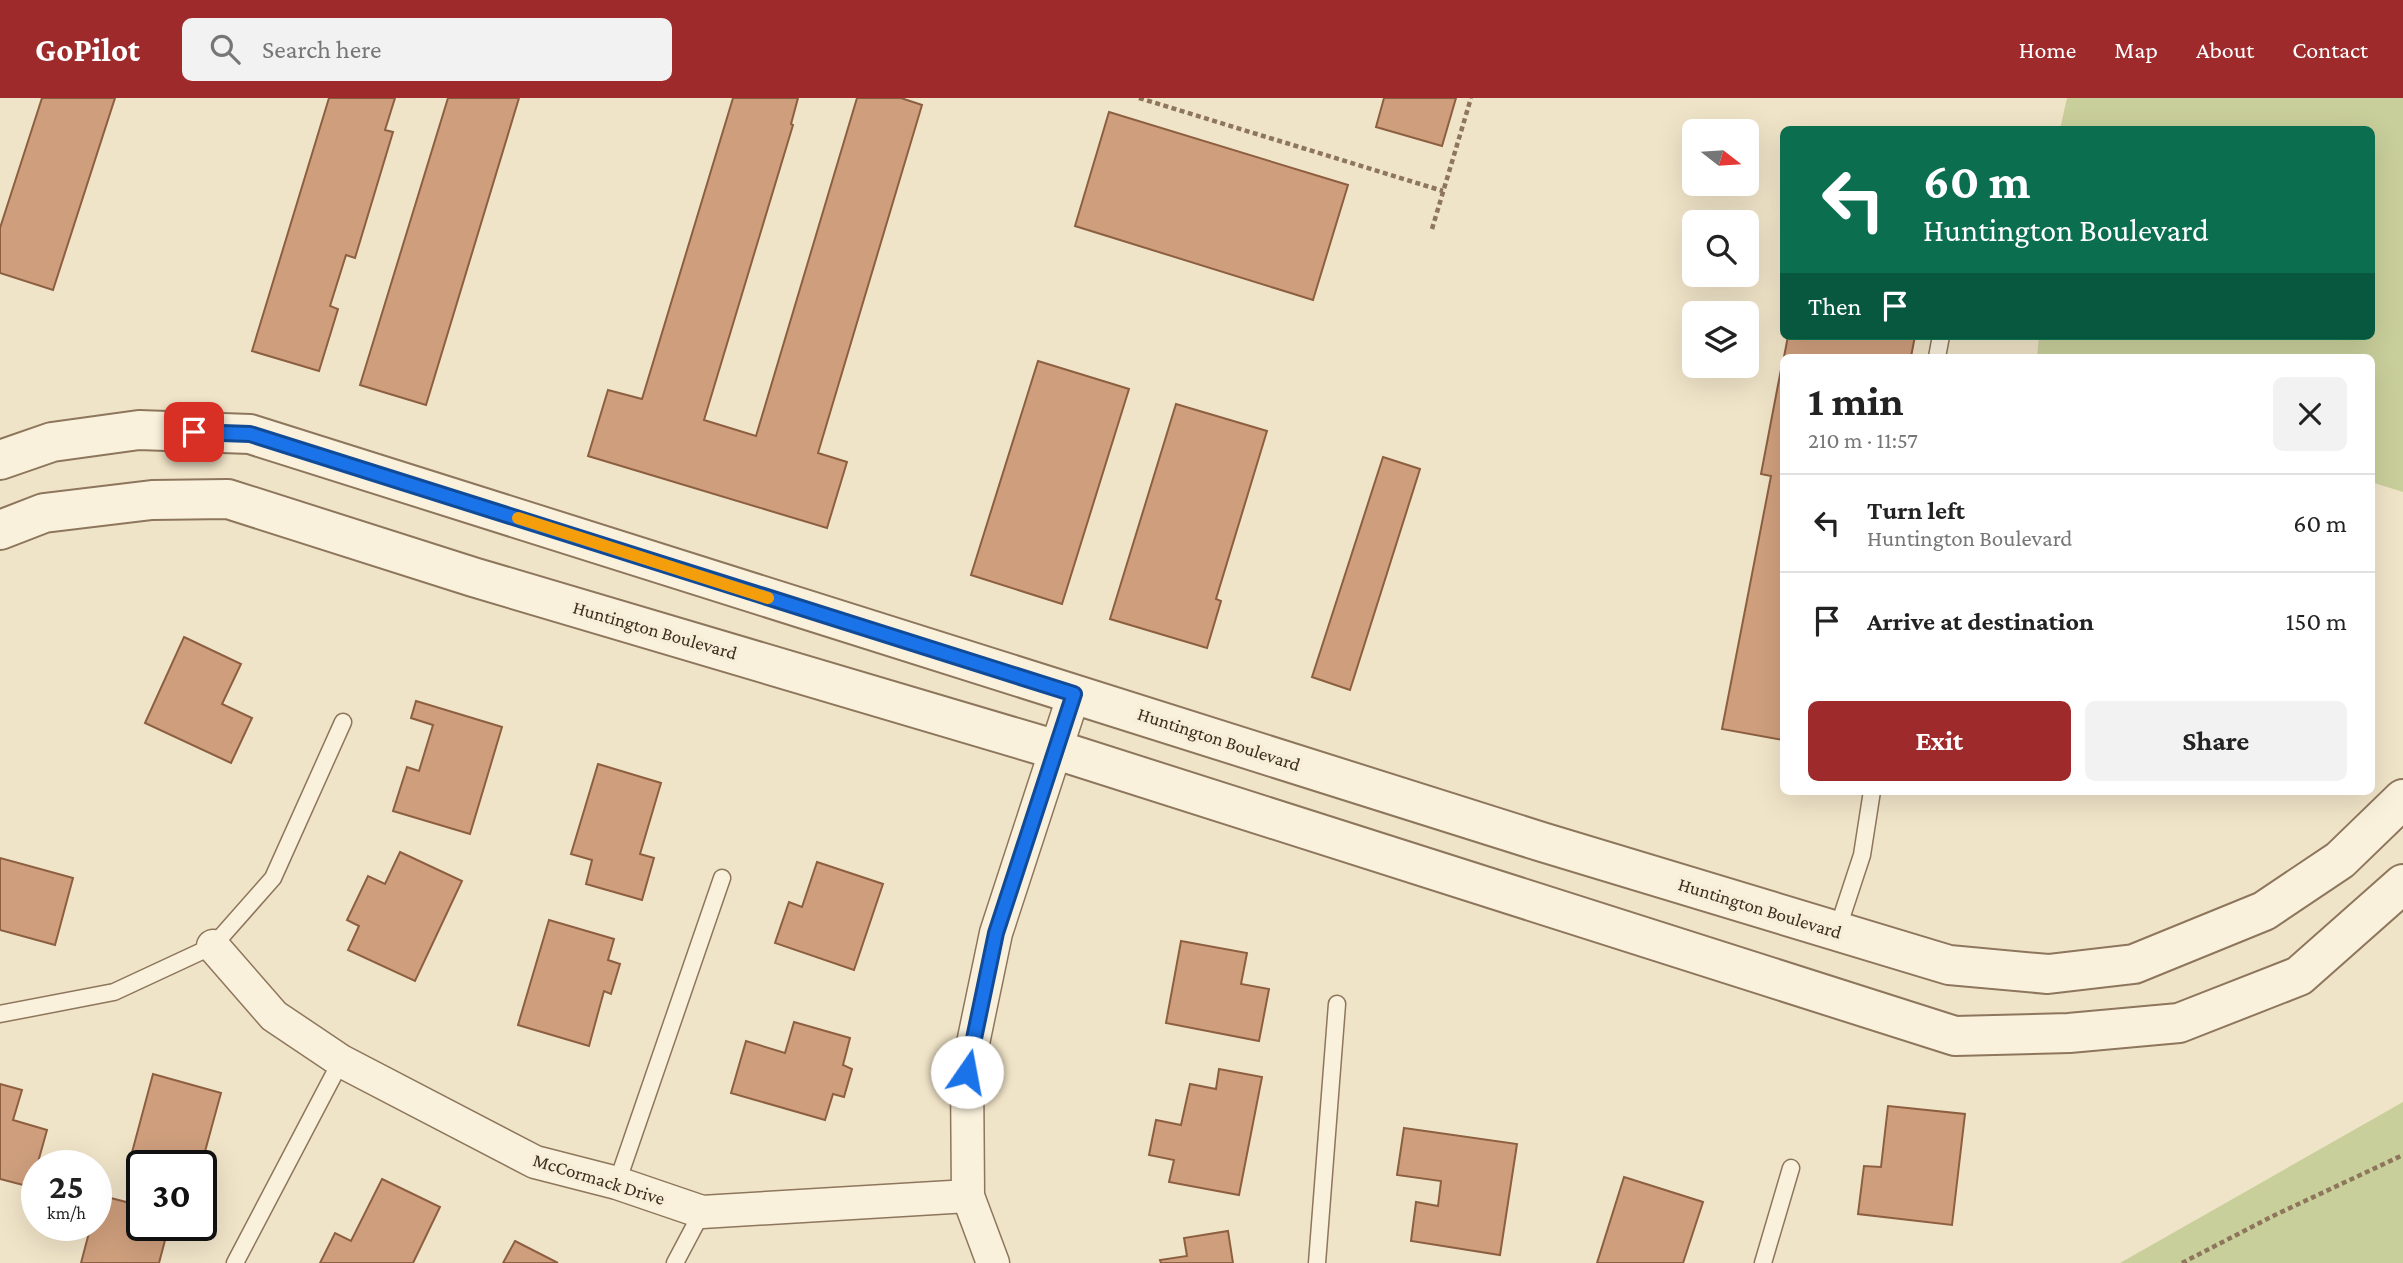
<!DOCTYPE html>
<meta charset="utf-8">
<style>
body{margin:0;font-family:"Crimson Pro",serif;background:#f2f2f2;color:#222;height:100vh;display:flex;flex-direction:column;font-size:26px;white-space:nowrap}
*{box-sizing:border-box;margin:0}
p{font-size:23px;color:#767676}
.icon{flex:none;width:38px;height:38px;fill:none;stroke:currentColor;stroke-width:2;stroke-linecap:round;stroke-linejoin:round}
.map{position:relative;flex:1;overflow:hidden}
.sheet{position:absolute;left:1780px;top:256px;width:595px;height:441px;display:flex;flex-direction:column;background:#fff;border-radius:10px;box-shadow:0 7px 28px #0002}
.sheet>*{flex:none}
.hud{position:absolute;left:1780px;top:28px;width:595px;height:214px;border-radius:10px;box-shadow:0 7px 28px #0002;background:#0b6e4f;color:#fff;overflow:hidden}
.needle{width:46px;rotate:107deg}
.controls{position:absolute;left:1682px;top:21px;display:grid;gap:14px}
.controls a{display:grid;place-items:center;width:77px;height:77px;border-radius:10px;background:#fff;box-shadow:0 7px 28px #0002;font-size:35px}
.speed{position:absolute;left:21px;top:1052px;display:flex;gap:14px;font-size:35px;font-weight:700;text-align:center}
.speed>*{display:grid;place-content:center;width:91px;height:91px;border-radius:50%;background:#fff;box-shadow:0 7px 28px #0002;line-height:1}
.speed small{font-size:18px;font-weight:400}
.speed .limit{border:4px solid #111;border-radius:10px;background:#fff;color:#111}
.pin{position:absolute;display:grid;place-items:center;width:60px;height:60px;color:#fff;margin:-30px;border-radius:14px;box-shadow:0 4px 10px #0006}
.me{position:absolute;width:77px;margin:-38px;rotate:12deg;stroke-linejoin:round;filter:drop-shadow(0 0 5px #0008)}
.turn{display:flex;align-items:center;gap:24px;height:147px;padding:0 28px;font-size:32px}
.turn .icon{width:91px;height:91px;stroke-width:2.5}
.turn b{display:block;font-size:49px;line-height:60px}
.then{display:flex;align-items:center;height:66px;padding:0 28px;background:#0003;gap:14px;font-size:26px}
.round{display:grid;place-items:center;flex:none;width:74px;height:74px;border-radius:10px;background:#f2f2f2}
.summary{display:flex;align-items:center;justify-content:space-between;height:119px;padding:0 28px}
h1{font-size:42px;font-weight:700;line-height:52px}
.action{display:flex;gap:14px;margin-top:auto;padding:14px 28px}
.action a{flex:1;height:80px;border-radius:10px;background:#9e2a2b;color:#fff;font-size:28px;font-weight:700;line-height:80px;text-align:center}
.action a+a{background:#f2f2f2;color:#222}
ul{padding:0;list-style:none}
li{display:flex;align-items:center;gap:21px;height:98px;padding:0 28px;border-top:2px solid #e0e0e0}
li div{flex:1}
li b{display:block;font-size:26px}
li em{font-style:normal}
header{display:flex;align-items:center;gap:42px;box-sizing:border-box;height:98px;padding:0 35px;background:#9e2a2b;color:#fff}
header strong{font-size:33px}
nav{display:flex;gap:38px;margin-inline-start:auto;font-size:24px}
.search{width:490px;height:63px;background:#f2f2f2;display:flex;align-items:center;gap:18px;box-sizing:border-box;padding:0 24px;border-radius:10px;color:#767676;font-size:26px}
.map>svg:first-child{display:block}
.green{fill:#c9cf9b}
.building{fill:#cf9f7d;stroke:#8d5f41;stroke-width:2}
.lines{fill:none;stroke-linecap:round;stroke-linejoin:round}
.service-casing{stroke:#8d765c;stroke-width:19}
.minor-casing{stroke:#8d765c;stroke-width:35}
.tertiary-casing{stroke:#8d765c;stroke-width:42}
.path{stroke:#8d765c;stroke-width:4.5;stroke-dasharray:5 3.5;stroke-linecap:butt}
.service{stroke:#faf1dc;stroke-width:16}
.minor{stroke:#faf1dc;stroke-width:32}
.tertiary{stroke:#faf1dc;stroke-width:38}
.route-casing{stroke:#114b97;stroke-width:18}
.route{stroke:#1a73e8;stroke-width:12}
.slow{stroke:#f59e0b;stroke-width:12}
.labels{text-anchor:middle;dominant-baseline:central;stroke-width:7;stroke-linejoin:round;paint-order:stroke}
.street-label{font-size:19px;fill:#3d2e20;stroke:#f7eed8}
</style>
<header>
<strong>GoPilot</strong>
<div class="search"><svg class="icon" aria-label="search" viewBox="0 0 24 24"><circle cx="10" cy="10" r="6"/><path d="M15 15l6 6"/></svg>Search here</div>
<nav><a>Home</a><a>Map</a><a>About</a><a>Contact</a></nav>
</header>
<div class="map">
<svg width="2403" height="1165" viewBox="0 0 2403 1165">
<rect width="100%" height="100%" fill="#f0e4c8"/>
<g class="green">
<path d="M 2067,0 L 2403,0 L 2403,394 L 2371,384 L 2371,259 L 2037,259 L 2039,238 L 2371,238 L 2371,32 L 2060,31 Z"/>
<path d="M 2403,1004 L 2403,1165 L 2120,1165 Z"/>
</g>
<g class="building">
<path d="M 42,0 L 115,0 L 53,192 L 0,175 L 0,130 Z"/>
<path d="M 329,0 L 395,0 L 385,32 L 393,34 L 355,160 L 346,157 L 330,208 L 338,211 L 319,273 L 252,253 Z"/>
<path d="M 448,0 L 519,0 L 426,307 L 360,287 Z"/>
<path d="M 733,0 L 798,0 L 791,26 L 793,27 L 704,322 L 756,338 L 857,0 L 901,0 L 922,7 L 818,355 L 847,364 L 827,430 L 588,358 L 608,292 L 642,301 Z"/>
<path d="M 1384,0 L 1456,0 L 1442,48 L 1376,29 Z"/>
<path d="M 1109,14 L 1348,87 L 1313,202 L 1075,128 Z"/>
<path d="M 1788,238 L 1915,238 L 1911,259 L 1784,259 Z"/>
<path d="M 1783,261 L 1783,642 L 1722,631 L 1771,378 L 1761,376 Z"/>
<path d="M 1038,263 L 1129,291 L 1062,506 L 971,477 Z"/>
<path d="M 1176,306 L 1267,333 L 1216,501 L 1221,503 L 1207,550 L 1110,521 Z"/>
<path d="M 1383,359 L 1420,371 L 1350,592 L 1312,579 Z"/>
<path d="M 184,539 L 241,566 L 222,606 L 252,620 L 231,665 L 145,625 Z"/>
<path d="M 416,603 L 502,629 L 470,736 L 393,713 L 407,669 L 419,673 L 433,627 L 411,620 Z"/>
<path d="M 598,666 L 661,685 L 640,756 L 654,760 L 642,802 L 586,786 L 592,762 L 571,756 Z"/>
<path d="M 400,754 L 462,783 L 415,883 L 348,852 L 359,828 L 347,822 L 368,778 L 385,786 Z"/>
<path d="M 0,760 L 73,780 L 55,847 L 0,832 Z"/>
<path d="M 817,764 L 883,786 L 854,872 L 775,845 L 789,804 L 802,809 Z"/>
<path d="M 549,822 L 614,841 L 608,862 L 620,866 L 611,896 L 604,893 L 589,948 L 518,927 Z"/>
<path d="M 1181,843 L 1247,855 L 1241,886 L 1269,891 L 1259,943 L 1166,925 Z"/>
<path d="M 794,924 L 850,940 L 843,967 L 852,971 L 844,999 L 833,996 L 825,1022 L 731,995 L 746,943 L 785,955 Z"/>
<path d="M 1219,971 L 1262,979 L 1239,1097 L 1169,1084 L 1174,1062 L 1149,1057 L 1156,1022 L 1181,1027 L 1190,986 L 1216,991 Z"/>
<path d="M 153,976 L 221,995 L 201,1068 L 142,1068 L 142,1077 L 127,1073 Z"/>
<path d="M 0,986 L 22,992 L 13,1022 L 47,1032 L 31,1089 L 0,1081 Z"/>
<path d="M 1888,1008 L 1965,1016 L 1952,1127 L 1858,1116 L 1864,1068 L 1881,1069 Z"/>
<path d="M 1404,1030 L 1517,1046 L 1500,1157 L 1411,1143 L 1416,1104 L 1438,1108 L 1441,1083 L 1397,1077 Z"/>
<path d="M 1624,1079 L 1703,1104 L 1683,1165 L 1597,1165 Z"/>
<path d="M 382,1081 L 440,1109 L 413,1165 L 320,1165 L 335,1135 L 351,1143 Z"/>
<path d="M 99,1097 L 142,1108 L 142,1127 L 169,1127 L 159,1165 L 81,1165 L 91,1127 L 96,1127 L 96,1107 Z"/>
<path d="M 1228,1133 L 1233,1165 L 1161,1165 L 1160,1162 L 1187,1158 L 1184,1140 Z"/>
<path d="M 515,1143 L 558,1165 L 503,1165 Z"/>
</g>
<g class="lines">
<defs>
<g id="service">
<path d="M 1937,259 L 1941,238"/>
<path d="M 1837,833 L 1862,757 L 1872,693"/>
<path d="M 0,916 L 114,894 L 213,848 L 273,780 L 343,624"/>
<path d="M 617,1085 L 722,780"/>
<path d="M 235,1165 L 341,963"/>
<path d="M 675,1165 L 702,1114"/>
<path d="M 1317,1165 L 1337,906"/>
<path d="M 1763,1165 L 1791,1070"/>
</g>
<g id="minor">
<path d="M 213,848 L 274,918 L 341,963 L 535,1064 L 617,1085 L 702,1114 L 968,1098"/>
<path d="M 993,1165 L 968,1098 L 967,974 L 996,835 L 1074,596"/>
</g>
<g id="tertiary">
<path d="M 0,362 L 52,344 L 139,332 L 250,336 L 1542,744 L 1949,867 L 2048,876 L 2134,866 L 2264,813 L 2340,762 L 2403,701"/>
<path d="M 0,432 L 44,415 L 152,402 L 228,401 L 473,479 L 1057,652 L 1955,938 L 2069,935 L 2179,925 L 2299,878 L 2403,786"/>
</g>
</defs>
<use href="#service" class="service-casing"/>
<use href="#minor" class="minor-casing"/>
<use href="#tertiary" class="tertiary-casing"/>
<g class="path">
<path d="M 1139,0 L 1443,93"/>
<path d="M 1432,131 L 1471,0"/>
<path d="M 2182,1165 L 2275,1117 L 2403,1057"/>
</g>
<use href="#service" class="service"/>
<use href="#minor" class="minor"/>
<use href="#tertiary" class="tertiary"/>
</g>
<g class="lines">
<defs>
<path id="route" d="M 194,334 L 250,336 L 1074,596 L 996,835 L 967,974"/>
</defs>
<use href="#route" class="route-casing"/>
<use href="#route" class="route"/>
<path class="slow" d="M 518,420 L 768,500"/>
</g>
<g class="labels">
<g class="street-label">
<text transform="translate(655 532) rotate(16)">Huntington Boulevard</text>
<text transform="translate(1219 641) rotate(18)">Huntington Boulevard</text>
<text transform="translate(1760 810) rotate(17)">Huntington Boulevard</text>
<text transform="translate(599 1081) rotate(17)">McCormack Drive</text>
</g>
</g>
</svg>
<div class="controls">
<a><svg class="needle" viewBox="-14 -14 28 28"><path d="M0-13l5 13h-10z" fill="#e53935"/><path d="M0 13l5-13h-10z" fill="#767676"/></svg></a>
<a><svg class="icon" aria-label="search" viewBox="0 0 24 24"><circle cx="10" cy="10" r="6"/><path d="M15 15l6 6"/></svg></a>
<a><svg class="icon" aria-label="layers" viewBox="0 0 24 24"><path d="M12 4l9 5-9 5-9-5zM3 14l9 5 9-5"/></svg></a>
</div>
<div class="speed"><div>25<small>km/h</small></div><div class="limit">30</div></div>
<div class="pin" style="left:194px;top:334px;background:#d93025"><svg class="icon" aria-label="arrive" viewBox="0 0 24 24"><path d="M6 21V4h12l-3 4 3 4H6"/></svg></div>
<svg class="me" style="left:967px;top:974px" viewBox="-20 -20 40 40"><circle r="19" fill="#fff"/><path d="M0-13L10 11 0 6-10 11z" fill="#1a73e8"/></svg>
<div class="hud">
<div class="turn"><svg class="icon" aria-label="left" viewBox="0 0 24 24"><path d="M17 20v-9H6M10 6l-5 5 5 5"/></svg><div><b>60 m</b>Huntington Boulevard</div></div>
<div class="then">Then<svg class="icon" aria-label="arrive" viewBox="0 0 24 24"><path d="M6 21V4h12l-3 4 3 4H6"/></svg></div>
</div>
<section class="sheet">
<div class="summary"><div><h1>1 min</h1><p>210 m · 11:57</p></div><a class="round"><svg class="icon" aria-label="close" viewBox="0 0 24 24"><path d="M6 6l12 12M18 6L6 18"/></svg></a></div>
<ul>
<li><svg class="icon" aria-label="left" viewBox="0 0 24 24"><path d="M17 20v-9H6M10 6l-5 5 5 5"/></svg><div><b>Turn left</b><p>Huntington Boulevard</p></div><em>60 m</em></li>
<li><svg class="icon" aria-label="arrive" viewBox="0 0 24 24"><path d="M6 21V4h12l-3 4 3 4H6"/></svg><div><b>Arrive at destination</b></div><em>150 m</em></li>
</ul>
<div class="action"><a>Exit</a><a>Share</a></div>
</section>
</div>
